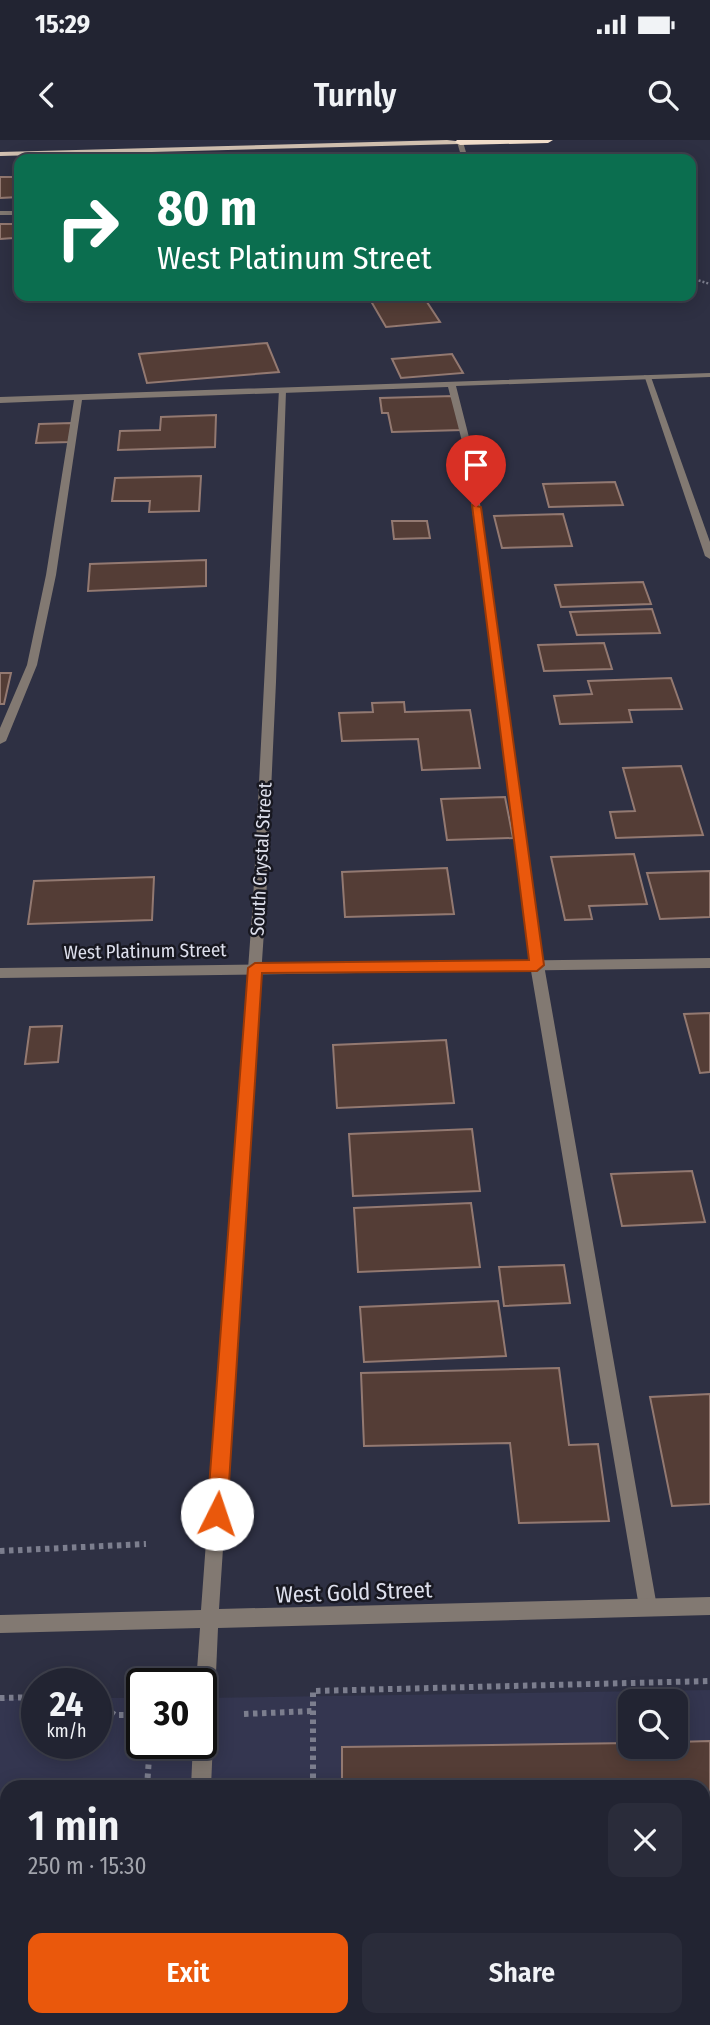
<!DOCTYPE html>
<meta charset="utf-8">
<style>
body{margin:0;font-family:"Fira Sans Condensed",sans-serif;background:#2a2c3a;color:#f1f3f6;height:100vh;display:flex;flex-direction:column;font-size:26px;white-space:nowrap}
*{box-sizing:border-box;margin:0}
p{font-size:23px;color:#a2a4ac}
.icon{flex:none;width:38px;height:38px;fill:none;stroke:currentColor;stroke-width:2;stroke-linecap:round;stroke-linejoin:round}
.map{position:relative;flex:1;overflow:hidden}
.details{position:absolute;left:0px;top:1640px;width:710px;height:247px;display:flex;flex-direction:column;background:#222432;border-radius:21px 21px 0 0;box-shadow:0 4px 18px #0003,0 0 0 2px #3f414d}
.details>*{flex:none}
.guide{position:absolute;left:14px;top:14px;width:682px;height:147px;border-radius:14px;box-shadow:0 4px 18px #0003,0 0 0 2px #3f414d;background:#0b6e4f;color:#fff;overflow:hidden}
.buttons{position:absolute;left:618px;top:1549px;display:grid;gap:14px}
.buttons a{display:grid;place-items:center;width:70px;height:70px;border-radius:14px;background:#222432;box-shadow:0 4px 18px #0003,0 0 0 2px #3f414d;font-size:35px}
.speed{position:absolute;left:21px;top:1528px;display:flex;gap:14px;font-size:35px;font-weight:700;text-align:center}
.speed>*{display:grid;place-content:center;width:91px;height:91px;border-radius:50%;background:#222432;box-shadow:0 4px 18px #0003,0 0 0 2px #3f414d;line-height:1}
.speed small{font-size:18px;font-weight:400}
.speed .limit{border:4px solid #111;border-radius:10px;background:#fff;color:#111}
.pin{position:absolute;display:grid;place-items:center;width:60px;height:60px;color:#fff;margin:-72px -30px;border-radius:50% 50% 50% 0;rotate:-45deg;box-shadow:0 0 7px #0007}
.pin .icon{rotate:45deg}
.me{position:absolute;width:77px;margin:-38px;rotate:4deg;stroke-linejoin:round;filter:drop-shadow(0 0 5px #0008)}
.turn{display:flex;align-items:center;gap:24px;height:147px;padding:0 28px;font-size:32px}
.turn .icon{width:91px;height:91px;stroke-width:2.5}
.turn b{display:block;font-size:49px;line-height:60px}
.round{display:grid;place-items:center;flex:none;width:74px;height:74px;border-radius:14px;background:#2a2c3a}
.overview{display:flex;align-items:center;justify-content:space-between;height:119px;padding:0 28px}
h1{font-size:42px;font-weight:600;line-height:52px}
.button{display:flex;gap:14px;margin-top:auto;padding:14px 28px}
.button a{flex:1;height:80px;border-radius:14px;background:#ea580c;color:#fff;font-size:28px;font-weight:600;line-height:80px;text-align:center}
.button a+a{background:#2a2c3a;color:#f1f3f6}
.status{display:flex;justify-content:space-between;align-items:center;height:49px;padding:0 35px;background:#222432;direction:ltr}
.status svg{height:19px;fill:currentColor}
header{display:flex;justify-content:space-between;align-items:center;height:91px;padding:0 28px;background:#222432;font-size:32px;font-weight:600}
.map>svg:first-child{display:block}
.built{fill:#343650;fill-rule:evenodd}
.building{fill:#543d36;stroke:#937971;stroke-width:2}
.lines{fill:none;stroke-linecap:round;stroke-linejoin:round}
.path-far1{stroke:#7c7e8e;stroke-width:2.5;stroke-dasharray:2 2;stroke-linecap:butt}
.path{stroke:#7c7e8e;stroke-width:6;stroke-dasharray:4.5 4.5;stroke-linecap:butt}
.service{fill:#827972;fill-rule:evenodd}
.minor{fill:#827972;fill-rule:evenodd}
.tertiary{fill:#827972;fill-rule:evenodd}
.primary{fill:#d2c1b1;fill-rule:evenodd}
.motorway{fill:#f2ddca;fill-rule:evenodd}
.route{fill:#ea580c;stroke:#983908;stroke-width:2}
.labels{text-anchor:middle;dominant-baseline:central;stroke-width:5;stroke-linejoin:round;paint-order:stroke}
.street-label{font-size:19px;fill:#dddfec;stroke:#181821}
.near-street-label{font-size:23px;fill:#dddfec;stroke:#181821}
</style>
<div class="status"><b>15:29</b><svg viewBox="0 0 49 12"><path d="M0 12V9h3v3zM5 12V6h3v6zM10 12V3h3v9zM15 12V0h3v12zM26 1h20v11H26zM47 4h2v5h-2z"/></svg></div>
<header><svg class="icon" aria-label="back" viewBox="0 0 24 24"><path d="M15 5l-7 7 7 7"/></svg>Turnly<svg class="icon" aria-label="search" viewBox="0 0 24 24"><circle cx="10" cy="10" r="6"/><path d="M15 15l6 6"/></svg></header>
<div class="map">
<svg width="710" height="1885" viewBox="0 0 710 1885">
<rect width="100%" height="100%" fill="#2e3043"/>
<path class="built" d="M 710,1550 L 710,1885 L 0,1885 L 0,1559 L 37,1559 L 37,1603 L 96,1603 L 96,1558 L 142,1558 L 142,1603 L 201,1603 L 201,1558 ZM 630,1561 L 676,1561 L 676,1606 L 630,1606 ZM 7,1647 L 704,1647 L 704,1880 L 7,1880 Z"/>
<g class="building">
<path d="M 0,37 L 19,37 L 19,57 L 0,58 Z"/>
<path d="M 0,84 L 17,84 L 13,98 L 0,99 Z"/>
<path d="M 368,156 L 423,156 L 440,182 L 386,187 Z"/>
<path d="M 267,203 L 279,232 L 147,243 L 139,214 Z"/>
<path d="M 452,214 L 463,233 L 401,238 L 392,219 Z"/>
<path d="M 454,256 L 462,290 L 392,292 L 388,273 L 382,273 L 380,258 Z"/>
<path d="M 216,275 L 215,307 L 118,310 L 120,291 L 160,290 L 161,277 Z"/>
<path d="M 72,283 L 69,302 L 36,303 L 39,284 Z"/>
<path d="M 201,336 L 199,371 L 149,372 L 150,361 L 112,361 L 115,338 Z"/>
<path d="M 615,342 L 623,365 L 549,367 L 543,344 Z"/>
<path d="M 563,374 L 572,406 L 502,408 L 494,376 Z"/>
<path d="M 392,381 L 427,381 L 430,398 L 394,399 Z"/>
<path d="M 206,420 L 206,446 L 88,451 L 90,424 Z"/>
<path d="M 643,442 L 651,464 L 561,467 L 555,445 Z"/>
<path d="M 652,469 L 660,493 L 577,495 L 570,472 Z"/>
<path d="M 604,503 L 612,529 L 544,531 L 538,505 Z"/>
<path d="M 0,533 L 11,533 L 4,564 L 0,564 Z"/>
<path d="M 671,538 L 682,569 L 629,570 L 632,582 L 560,584 L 554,556 L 592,554 L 588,541 Z"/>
<path d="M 404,562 L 405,572 L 470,570 L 480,628 L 422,630 L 418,599 L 342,601 L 339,573 L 373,572 L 372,563 Z"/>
<path d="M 681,626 L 703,695 L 616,698 L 610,672 L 635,671 L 623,628 Z"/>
<path d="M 505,657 L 513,698 L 447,700 L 441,659 Z"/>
<path d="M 634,714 L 647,764 L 589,766 L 592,779 L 565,780 L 551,717 Z"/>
<path d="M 447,728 L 454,774 L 345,777 L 342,732 Z"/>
<path d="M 710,731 L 710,777 L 660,779 L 647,733 Z"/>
<path d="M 154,737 L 152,780 L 28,784 L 34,741 Z"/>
<path d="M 710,873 L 710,932 L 700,933 L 684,874 Z"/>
<path d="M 62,886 L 58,922 L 25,924 L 30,887 Z"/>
<path d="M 446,900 L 454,963 L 337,968 L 333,905 Z"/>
<path d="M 472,989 L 480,1051 L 353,1056 L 349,994 Z"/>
<path d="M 692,1031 L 705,1082 L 622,1086 L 611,1034 Z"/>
<path d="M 471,1063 L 480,1127 L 358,1132 L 354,1068 Z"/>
<path d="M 564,1125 L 570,1163 L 504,1166 L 499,1127 Z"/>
<path d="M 498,1161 L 506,1216 L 364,1222 L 360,1167 Z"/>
<path d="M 559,1228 L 569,1305 L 598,1304 L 609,1381 L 519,1383 L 510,1303 L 364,1306 L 361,1233 Z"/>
<path d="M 710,1254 L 710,1364 L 672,1366 L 650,1257 Z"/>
<path d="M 710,1601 L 710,1885 L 390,1885 L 389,1880 L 704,1880 L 704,1647 L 342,1647 L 342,1607 L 630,1603 L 630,1606 L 676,1606 L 676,1602 Z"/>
</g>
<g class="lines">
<path class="path-far1" d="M 691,138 L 710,144"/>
<g class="path">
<path d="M 0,1411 L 146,1404"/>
<path d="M 0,1558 L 37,1557"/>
<path d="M 96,1562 L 115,1575 L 142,1575"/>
<path d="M 244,1574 L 313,1571"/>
<path d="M 147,1647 L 150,1603"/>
<path d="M 313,1647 L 313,1551 L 710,1541"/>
<path d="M 134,1880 L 134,1885"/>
<path d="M 310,1880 L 310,1885"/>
</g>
<g class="service">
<path d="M 460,0 L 463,2 L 468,19 L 462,19 L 457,2 Z"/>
<rect x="0" y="71" width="19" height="4"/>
<path d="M 710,233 L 710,237 L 456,246 L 473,313 L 544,825 L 657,1467 L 654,1473 L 648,1476 L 642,1473 L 639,1467 L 530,825 L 465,313 L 448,247 L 82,260 L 56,435 L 37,525 L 6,601 L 0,604 L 0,588 L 27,525 L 46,435 L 74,260 L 0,263 L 0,257 Z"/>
<rect x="0" y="1700" width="7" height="20"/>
</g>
<g class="minor">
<path d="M 644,235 L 651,237 L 710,402 L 710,419 L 705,416 Z"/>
<path d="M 279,249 L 286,251 L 276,542 L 266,761 L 219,1469 L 710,1457 L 710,1475 L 218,1488 L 211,1647 L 191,1647 L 193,1603 L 201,1603 L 201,1544 L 196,1544 L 200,1488 L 0,1493 L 0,1475 L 201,1470 L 253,761 Z"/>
<rect x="179" y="1880" width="22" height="5"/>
</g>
<path class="tertiary" d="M 710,818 L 710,828 L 0,838 L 0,828 Z"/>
<path class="primary" d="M 447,0 L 464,2 L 460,4 L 0,16 L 0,12 Z"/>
<path class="motorway" d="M 457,0 L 553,0 L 548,3 L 460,5 L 455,2 Z"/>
</g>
<path class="route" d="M 472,365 L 481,367 L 544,825 L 537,831 L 262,833 L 227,1374 L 224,1380 L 217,1383 L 210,1380 L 207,1374 L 248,828 L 255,823 L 529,820 Z"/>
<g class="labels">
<g class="street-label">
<text transform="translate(261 719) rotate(-87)">South Crystal Street</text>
<text transform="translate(145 811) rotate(-1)">West Platinum Street</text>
</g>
<g class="near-street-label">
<text transform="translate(354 1452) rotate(-2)">West Gold Street</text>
</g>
</g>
</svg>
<div class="buttons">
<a><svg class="icon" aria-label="search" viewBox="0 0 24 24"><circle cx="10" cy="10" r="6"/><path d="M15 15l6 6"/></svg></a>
</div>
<div class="speed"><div>24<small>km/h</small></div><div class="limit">30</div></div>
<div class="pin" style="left:476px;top:367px;background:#d93025"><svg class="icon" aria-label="arrive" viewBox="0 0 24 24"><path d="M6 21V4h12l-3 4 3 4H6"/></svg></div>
<svg class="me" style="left:217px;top:1374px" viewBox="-20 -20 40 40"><circle r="19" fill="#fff"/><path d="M0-13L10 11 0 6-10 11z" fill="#ea580c"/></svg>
<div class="guide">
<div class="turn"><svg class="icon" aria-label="right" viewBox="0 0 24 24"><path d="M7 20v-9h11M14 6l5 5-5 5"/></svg><div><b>80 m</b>West Platinum Street</div></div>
</div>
<section class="details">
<div class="overview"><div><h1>1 min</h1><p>250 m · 15:30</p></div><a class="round"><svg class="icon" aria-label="close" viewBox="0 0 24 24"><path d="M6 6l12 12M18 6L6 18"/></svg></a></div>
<div class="button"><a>Exit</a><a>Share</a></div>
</section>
</div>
